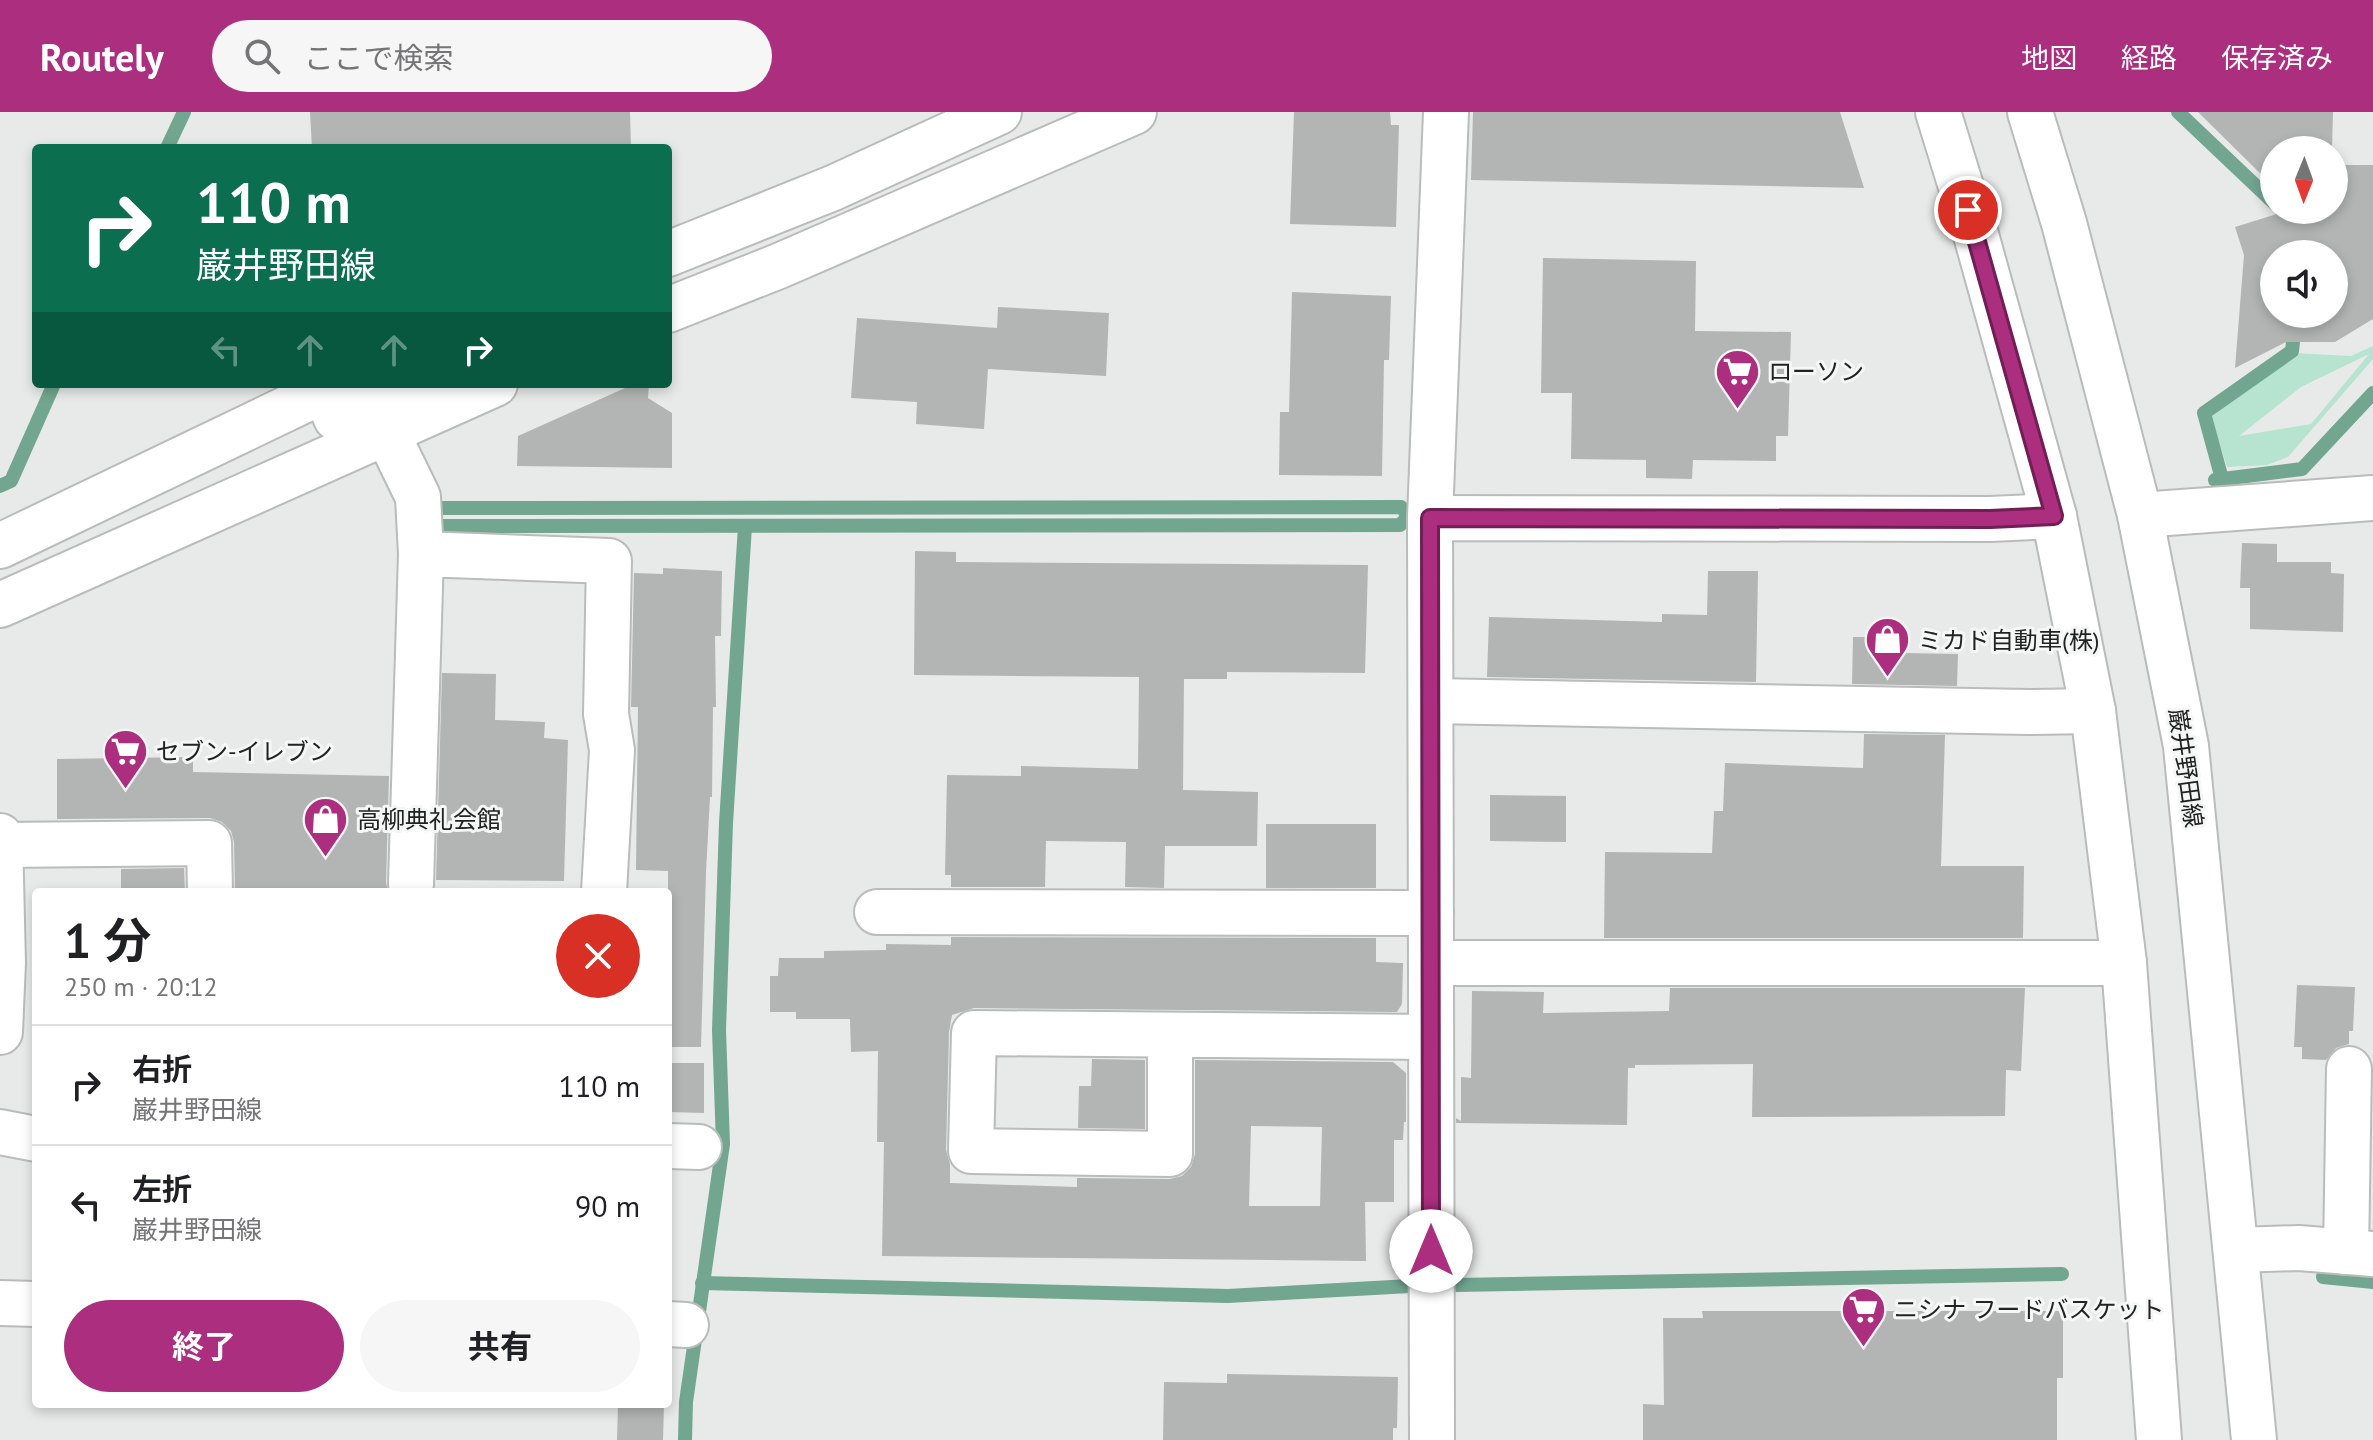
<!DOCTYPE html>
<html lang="ja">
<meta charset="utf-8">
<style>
body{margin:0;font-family:"PT Sans","Noto Sans JP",sans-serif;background:#f6f6f6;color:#202124;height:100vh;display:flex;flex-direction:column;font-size:30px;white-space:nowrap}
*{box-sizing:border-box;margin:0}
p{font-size:26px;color:#757577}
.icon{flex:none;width:44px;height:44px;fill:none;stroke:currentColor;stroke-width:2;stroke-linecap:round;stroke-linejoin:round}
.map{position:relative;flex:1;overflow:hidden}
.sheet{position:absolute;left:32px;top:776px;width:640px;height:520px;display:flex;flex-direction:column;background:#fff;border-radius:8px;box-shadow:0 4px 12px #0003}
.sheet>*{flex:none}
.top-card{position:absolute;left:32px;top:32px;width:640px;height:244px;border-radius:8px;box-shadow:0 4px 12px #0003;background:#0b6e4f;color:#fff;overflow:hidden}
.needle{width:52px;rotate:181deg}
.controls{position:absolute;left:2260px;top:24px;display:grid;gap:16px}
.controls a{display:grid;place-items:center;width:88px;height:88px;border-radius:50%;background:#fff;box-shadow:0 4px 12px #0003;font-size:40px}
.pin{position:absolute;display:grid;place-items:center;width:68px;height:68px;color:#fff;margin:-34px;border:4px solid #fff;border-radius:50%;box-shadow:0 2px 8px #0007}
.me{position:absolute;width:88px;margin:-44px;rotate:0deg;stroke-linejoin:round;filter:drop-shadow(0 0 6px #0008)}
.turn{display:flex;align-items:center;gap:28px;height:168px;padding:0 32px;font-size:36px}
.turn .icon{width:104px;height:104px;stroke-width:2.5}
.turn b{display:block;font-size:56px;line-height:68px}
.lanes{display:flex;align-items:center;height:76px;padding:0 32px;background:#0003;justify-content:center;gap:40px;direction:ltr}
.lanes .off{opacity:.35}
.round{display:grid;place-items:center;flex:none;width:84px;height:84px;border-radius:42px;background:#f6f6f6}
.summary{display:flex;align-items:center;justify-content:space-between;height:136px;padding:0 32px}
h1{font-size:48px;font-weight:700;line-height:60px}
.action{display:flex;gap:16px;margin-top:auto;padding:16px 32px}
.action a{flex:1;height:92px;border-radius:48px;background:#ac2e7f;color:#fff;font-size:32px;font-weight:700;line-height:92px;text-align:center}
.action a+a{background:#f6f6f6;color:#202124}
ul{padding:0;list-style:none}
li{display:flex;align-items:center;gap:24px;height:120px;padding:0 32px;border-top:2px solid #e0e0e0}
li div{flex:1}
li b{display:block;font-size:30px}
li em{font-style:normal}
header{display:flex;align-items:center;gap:48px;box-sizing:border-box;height:112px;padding:0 40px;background:#ac2e7f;color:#fff}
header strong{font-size:38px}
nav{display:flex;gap:44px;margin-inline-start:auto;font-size:28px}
.search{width:560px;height:72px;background:#f6f6f6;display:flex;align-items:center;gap:20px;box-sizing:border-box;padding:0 28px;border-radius:44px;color:#757577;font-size:30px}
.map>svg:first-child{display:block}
.green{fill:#b7e4d0;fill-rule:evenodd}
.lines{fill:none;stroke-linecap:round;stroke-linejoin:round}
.stream{stroke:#72a690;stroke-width:14}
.building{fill:#b2b5b3;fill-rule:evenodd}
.minor-casing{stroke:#b9bcba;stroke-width:48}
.major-casing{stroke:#b9bcba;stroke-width:48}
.minor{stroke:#fff;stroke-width:44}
.major{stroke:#fff;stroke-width:44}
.route-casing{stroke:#701e53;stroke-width:20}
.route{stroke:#ac2e7f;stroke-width:14}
.labels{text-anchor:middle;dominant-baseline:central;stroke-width:6;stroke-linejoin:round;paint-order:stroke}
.poi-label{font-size:24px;fill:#212222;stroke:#f4f7f6;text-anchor:start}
.street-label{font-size:24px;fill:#212222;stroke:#f4f7f6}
</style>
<header>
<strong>Routely</strong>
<div class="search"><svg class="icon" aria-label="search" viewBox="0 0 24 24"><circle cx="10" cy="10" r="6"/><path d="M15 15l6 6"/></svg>ここで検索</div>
<nav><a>地図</a><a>経路</a><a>保存済み</a></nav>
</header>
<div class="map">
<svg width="2373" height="1328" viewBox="0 0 2373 1328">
<rect width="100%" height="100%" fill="#e7eae9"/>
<path class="green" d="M 2373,234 L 2373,247 L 2288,345 L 2267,353 L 2227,355 L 2211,305 L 2294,241 L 2351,244 ZM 2369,242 L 2311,312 L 2239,324 L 2301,275 Z"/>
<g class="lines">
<g class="stream">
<path d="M 2178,0 L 2274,91"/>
<path d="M 167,36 L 184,0"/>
<path d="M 2282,98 L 2305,119 L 2303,142"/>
<path d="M 2222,367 L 2204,301 L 2292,239 L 2296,202"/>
<path d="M 2215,368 L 2302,357 L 2373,281"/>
<path d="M 0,374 L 11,369 L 54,272"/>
<path d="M 440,396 L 1401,395 L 1409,404 L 1400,413 L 441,414"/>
<path d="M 2323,1165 L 2373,1170"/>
<path d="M 702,1171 L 1228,1184 L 1410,1174"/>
<path d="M 1457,1173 L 2062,1162"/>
<path d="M 685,1328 L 686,1290 L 723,1032 L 719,918 L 726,711 L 745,414"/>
</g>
</g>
<g class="building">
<path d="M 310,0 L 630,0 L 631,36 L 312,36 Z"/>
<path d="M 1294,0 L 1390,0 L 1391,13 L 1399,13 L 1396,115 L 1290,112 Z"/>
<path d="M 1473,0 L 1840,0 L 1864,76 L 1471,68 Z"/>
<path d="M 2198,0 L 2333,0 L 2332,38 L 2274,38 L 2274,75 Z"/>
<path d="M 2334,53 L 2373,53 L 2373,207 L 2335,230 L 2286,230 L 2235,256 L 2244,143 L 2235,115 L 2290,98 L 2334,98 ZM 2274,142 L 2334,142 L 2334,202 L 2274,202 Z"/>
<path d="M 1543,146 L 1696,149 L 1695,219 L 1791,220 L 1788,324 L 1776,324 L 1776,349 L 1693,348 L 1692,367 L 1646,366 L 1646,348 L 1571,347 L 1572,281 L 1541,281 Z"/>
<path d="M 1292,180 L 1391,184 L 1389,248 L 1384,248 L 1382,364 L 1279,363 L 1280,300 L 1289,300 Z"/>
<path d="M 998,195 L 1109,201 L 1106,264 L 988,257 L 984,317 L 916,312 L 917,290 L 851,286 L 857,206 L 997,216 Z"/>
<path d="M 634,272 L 649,272 L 648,286 L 672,301 L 672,356 L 517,354 L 518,324 Z"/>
<path d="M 2242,431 L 2277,432 L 2277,450 L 2331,450 L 2331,461 L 2344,462 L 2343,520 L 2250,517 L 2250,476 L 2240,476 Z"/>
<path d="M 915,439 L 956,440 L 956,450 L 1368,453 L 1365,561 L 1227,560 L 1227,567 L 1184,567 L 1183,678 L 1258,680 L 1257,734 L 1165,734 L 1164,776 L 1125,775 L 1126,730 L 1046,729 L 1045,775 L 951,775 L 951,763 L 945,763 L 947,663 L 1021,664 L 1021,654 L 1138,657 L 1139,565 L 914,563 Z"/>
<path d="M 663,456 L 722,459 L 721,524 L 715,524 L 716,595 L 713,595 L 712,685 L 710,685 L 706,760 L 701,935 L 668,935 L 668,759 L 636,758 L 638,595 L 631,595 L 634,461 L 663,462 Z"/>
<path d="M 1708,459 L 1758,459 L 1756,570 L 1487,565 L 1489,505 L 1662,510 L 1662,502 L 1707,503 Z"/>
<path d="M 1853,525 L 1901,525 L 1901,541 L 1958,542 L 1957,574 L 1852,572 Z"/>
<path d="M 442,561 L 496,562 L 495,608 L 545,610 L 544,626 L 568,628 L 564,769 L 436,768 Z"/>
<path d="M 1864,622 L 1945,623 L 1941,754 L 2024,754 L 2023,826 L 1604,826 L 1605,740 L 1712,741 L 1714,699 L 1723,699 L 1725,651 L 1863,656 Z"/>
<path d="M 193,645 L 193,660 L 389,664 L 386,771 L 388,780 L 235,780 L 234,730 L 231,719 L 222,710 L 210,706 L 57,707 L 57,647 Z"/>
<path d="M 1490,683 L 1566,684 L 1566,730 L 1490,729 Z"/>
<rect x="1266" y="712" width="110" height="64"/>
<path d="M 184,756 L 185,780 L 121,780 L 121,757 Z"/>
<path d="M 951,825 L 1376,826 L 1376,850 L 1403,851 L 1402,892 L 1397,900 L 974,896 L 952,903 L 949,920 L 946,1038 L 950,1052 L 950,1071 L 1077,1075 L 1077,1066 L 1170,1067 L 1182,1064 L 1191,1055 L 1195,1042 L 1195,948 L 1393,950 L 1406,961 L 1406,1010 L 1404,1010 L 1403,1028 L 1394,1028 L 1394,1090 L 1365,1090 L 1366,1149 L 882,1144 L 884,1030 L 877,1030 L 878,939 L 851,940 L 850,907 L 796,907 L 796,900 L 770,900 L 770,864 L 778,864 L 779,846 L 824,846 L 824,839 L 886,838 L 886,832 L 951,833 ZM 1251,1014 L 1322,1015 L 1320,1094 L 1249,1094 Z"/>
<path d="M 2297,873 L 2355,875 L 2353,919 L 2349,919 L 2349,932 L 2336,936 L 2326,948 L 2302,947 L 2302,935 L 2294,935 Z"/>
<path d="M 1670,876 L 2025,876 L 2021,959 L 2006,958 L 2005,1004 L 1752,1005 L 1753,952 L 1635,953 L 1635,956 L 1628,956 L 1627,1013 L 1456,1011 L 1456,1006 L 1461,1009 L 1461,965 L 1471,966 L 1472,879 L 1544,880 L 1543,901 L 1669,899 Z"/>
<path d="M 1092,947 L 1145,948 L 1145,1017 L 1078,1016 L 1079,974 L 1091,974 Z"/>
<path d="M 668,951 L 704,951 L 704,1001 L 668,1000 Z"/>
<path d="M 1702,1199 L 2063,1199 L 2063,1266 L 2057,1266 L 2057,1328 L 1643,1328 L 1643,1292 L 1664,1293 L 1663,1206 L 1703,1206 Z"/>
<path d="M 1227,1262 L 1398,1265 L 1397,1316 L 1393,1316 L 1393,1328 L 1163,1328 L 1164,1270 L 1227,1271 Z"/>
<path d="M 618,1292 L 664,1292 L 663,1328 L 617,1328 Z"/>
</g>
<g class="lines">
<defs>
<g id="minor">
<path d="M 668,142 L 833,76 L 999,0"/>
<path d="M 668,198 L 779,154 L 1134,0"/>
<path d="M 324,278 L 336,306 L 418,272"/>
<path d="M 387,321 L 418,385 L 421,442"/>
<path d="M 2140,403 L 2373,386"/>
<path d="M 1430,406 L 1446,0"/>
<path d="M 0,434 L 338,272"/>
<path d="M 0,493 L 495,272"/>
<path d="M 1431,589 L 2029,600 L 2093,599"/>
<path d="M 0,724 L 3,851 L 0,920"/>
<path d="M 0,733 L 209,731 L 210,780"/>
<path d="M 411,772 L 421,442 L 609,449 L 606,602 L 612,638 L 604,780"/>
<path d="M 877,800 L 1431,801"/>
<path d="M 1431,851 L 2124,851"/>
<path d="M 1170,923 L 1170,1042 L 971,1039 L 974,921 L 1431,925"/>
<path d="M 0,1020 L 36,1027"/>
<path d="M 668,1034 L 699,1035"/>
<path d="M 2236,1138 L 2299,1136 L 2373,1142"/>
<path d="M 2346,1140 L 2349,957"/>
<path d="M 0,1191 L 36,1192"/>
<path d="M 668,1212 L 686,1213"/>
</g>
<g id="major">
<path d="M 1938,0 L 1976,123 L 2054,404 L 2093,599 L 2124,851 L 2159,1328"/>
<path d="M 2030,0 L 2064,111 L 2140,403 L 2186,634 L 2254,1328"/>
<path d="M 1432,1328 L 1430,406 L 1990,407 L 2054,404"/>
</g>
</defs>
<use href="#minor" class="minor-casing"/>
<use href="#major" class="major-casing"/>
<use href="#minor" class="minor"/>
<use href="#major" class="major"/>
</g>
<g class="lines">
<defs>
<path id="route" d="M 1431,1139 L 1430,406 L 1990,407 L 2054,404 L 1968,98"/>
</defs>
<use href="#route" class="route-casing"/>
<use href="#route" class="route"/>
</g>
<defs>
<symbol id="supermarket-pin" viewBox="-11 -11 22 30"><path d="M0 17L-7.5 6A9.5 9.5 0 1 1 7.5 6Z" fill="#ac2e7f" stroke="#f4f7f6"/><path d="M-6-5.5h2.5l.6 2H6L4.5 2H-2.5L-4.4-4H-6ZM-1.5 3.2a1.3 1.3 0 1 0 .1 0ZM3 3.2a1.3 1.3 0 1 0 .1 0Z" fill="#fff"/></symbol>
<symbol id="shop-pin" viewBox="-11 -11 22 30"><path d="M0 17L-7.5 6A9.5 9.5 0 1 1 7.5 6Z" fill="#ac2e7f" stroke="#f4f7f6"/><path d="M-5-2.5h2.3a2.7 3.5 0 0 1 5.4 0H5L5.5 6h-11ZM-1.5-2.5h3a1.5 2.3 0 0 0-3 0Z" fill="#fff"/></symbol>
</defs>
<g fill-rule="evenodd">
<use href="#supermarket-pin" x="1712" y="234" width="51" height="69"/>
<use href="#shop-pin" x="1862" y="502" width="51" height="69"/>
<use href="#supermarket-pin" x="100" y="614" width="51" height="69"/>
<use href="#shop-pin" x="300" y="682" width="51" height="69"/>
<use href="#supermarket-pin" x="1838" y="1172" width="51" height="69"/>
</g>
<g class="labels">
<g class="poi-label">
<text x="1768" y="259">ローソン</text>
<text x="1918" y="528">ミカド自動車(株)</text>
<text x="156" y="639">セブン-イレブン</text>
<text x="357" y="707">高柳典礼会館</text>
<text x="1894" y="1197">ニシナ フードバスケット</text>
</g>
<g class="street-label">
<text transform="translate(2186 656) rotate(82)">巌井野田線</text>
</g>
</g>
</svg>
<div class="controls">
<a><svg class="needle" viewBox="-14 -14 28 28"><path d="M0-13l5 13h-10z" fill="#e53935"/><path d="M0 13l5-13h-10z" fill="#757577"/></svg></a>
<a><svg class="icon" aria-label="sound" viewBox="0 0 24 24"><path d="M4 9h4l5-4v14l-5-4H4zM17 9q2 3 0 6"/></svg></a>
</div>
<div class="pin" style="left:1968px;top:98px;background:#d93025"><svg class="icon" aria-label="arrive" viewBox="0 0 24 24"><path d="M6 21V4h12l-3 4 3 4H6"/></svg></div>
<svg class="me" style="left:1431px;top:1139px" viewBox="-20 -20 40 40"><circle r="19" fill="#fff"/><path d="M0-13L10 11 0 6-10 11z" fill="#ac2e7f"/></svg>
<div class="top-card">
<div class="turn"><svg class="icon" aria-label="right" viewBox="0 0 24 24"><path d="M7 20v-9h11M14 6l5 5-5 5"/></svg><div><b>110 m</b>巌井野田線</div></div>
<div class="lanes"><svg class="icon off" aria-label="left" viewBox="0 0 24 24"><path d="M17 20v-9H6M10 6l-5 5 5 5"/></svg><svg class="icon off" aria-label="ahead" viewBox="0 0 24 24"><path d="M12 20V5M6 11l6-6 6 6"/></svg><svg class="icon off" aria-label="ahead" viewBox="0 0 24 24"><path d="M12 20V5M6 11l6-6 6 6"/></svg><svg class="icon" aria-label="right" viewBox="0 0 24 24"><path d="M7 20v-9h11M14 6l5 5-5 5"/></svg></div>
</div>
<section class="sheet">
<div class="summary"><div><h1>1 分</h1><p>250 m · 20:12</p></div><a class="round" style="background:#d93025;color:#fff"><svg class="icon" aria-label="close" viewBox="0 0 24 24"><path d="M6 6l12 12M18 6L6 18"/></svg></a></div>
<ul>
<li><svg class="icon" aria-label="right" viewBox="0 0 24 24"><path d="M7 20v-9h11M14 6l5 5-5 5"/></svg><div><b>右折</b><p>巌井野田線</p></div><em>110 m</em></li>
<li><svg class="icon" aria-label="left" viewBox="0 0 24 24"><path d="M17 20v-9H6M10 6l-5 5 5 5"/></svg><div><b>左折</b><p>巌井野田線</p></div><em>90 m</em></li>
</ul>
<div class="action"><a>終了</a><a>共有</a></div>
</section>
</div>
